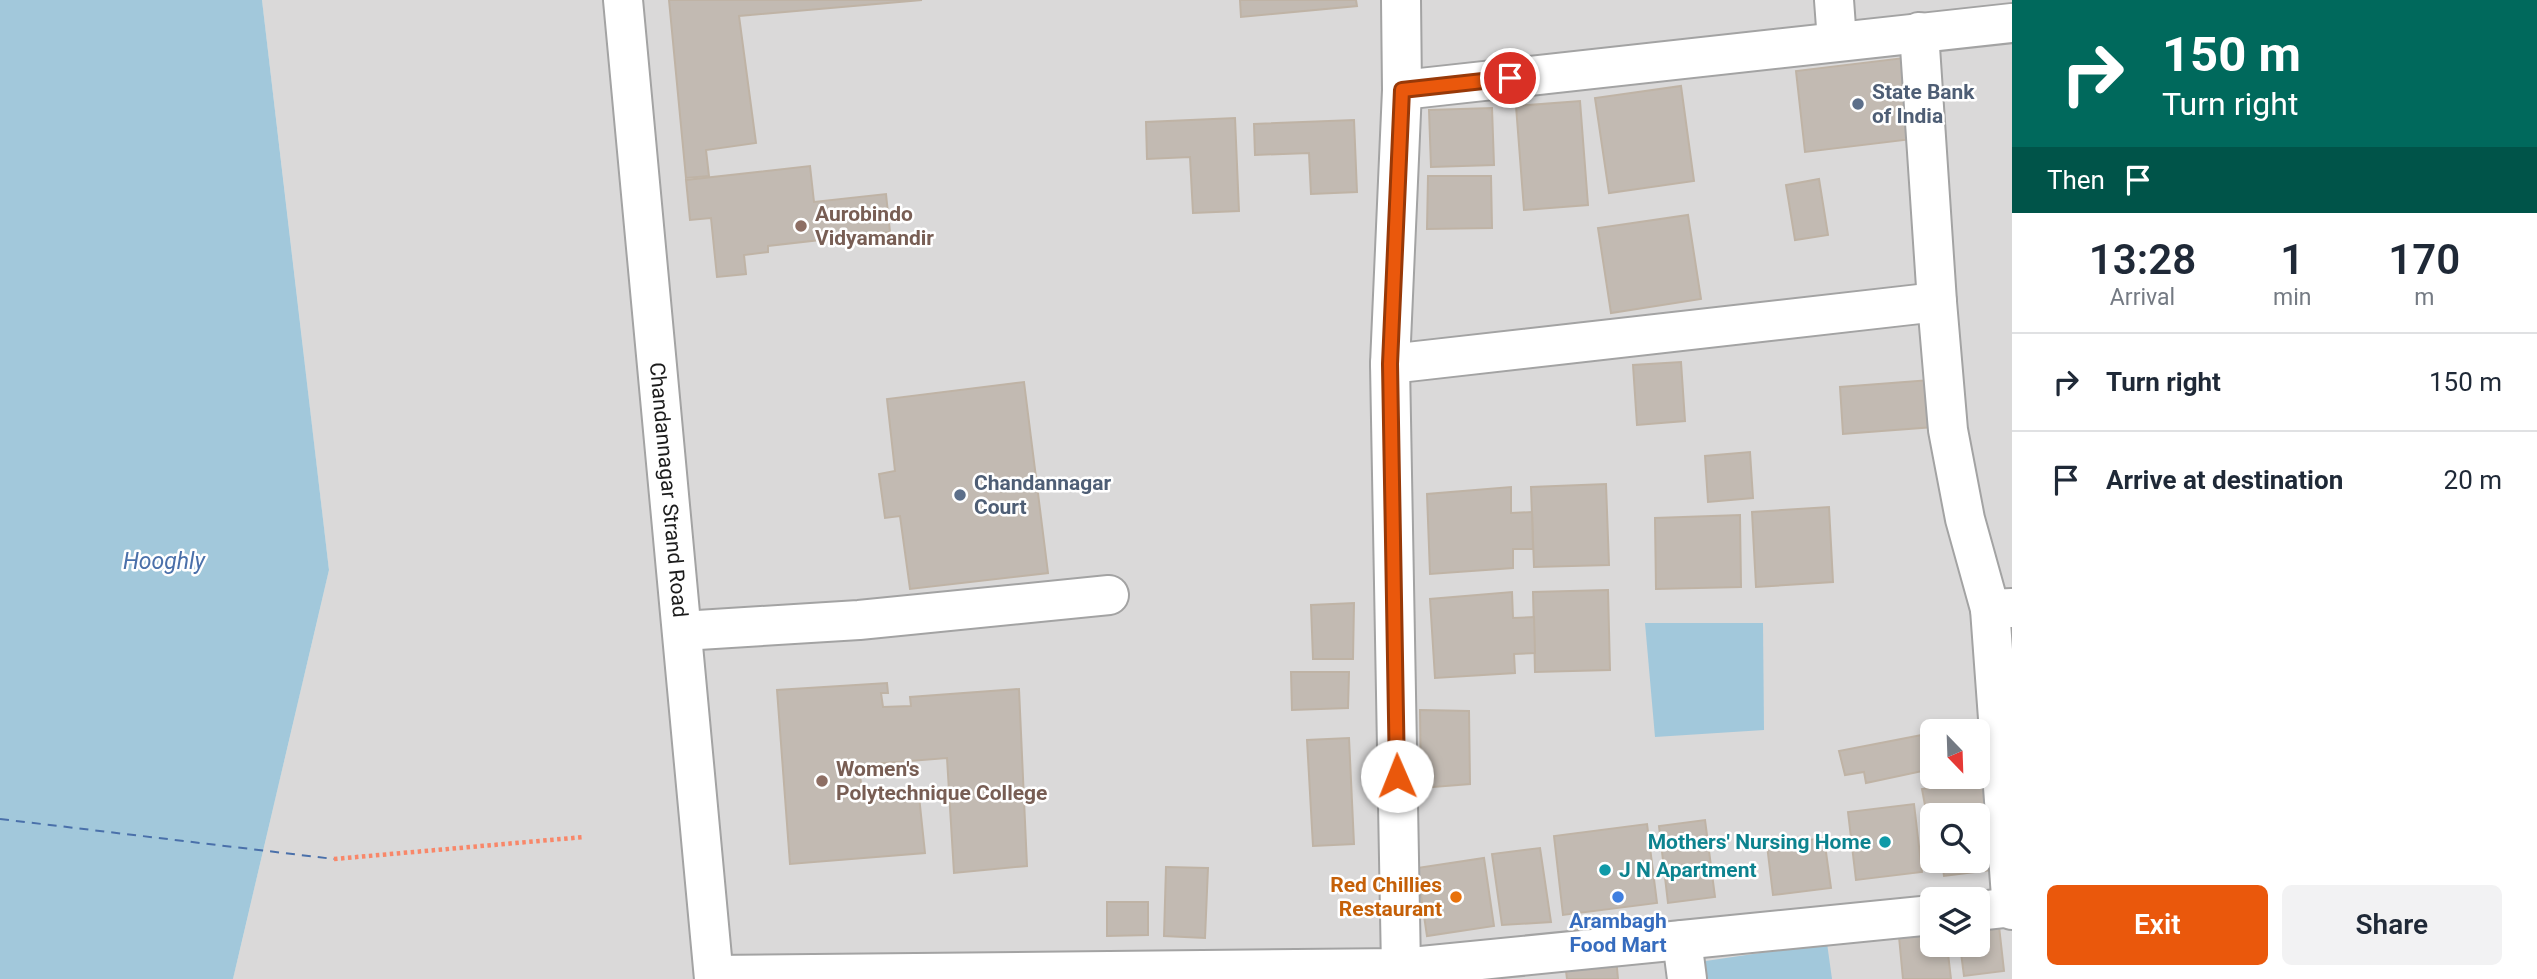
<!DOCTYPE html>
<style>
body{margin:0;font-family:Roboto,sans-serif;background:#f2f2f3;color:#1f2937;height:100vh;display:flex;flex-direction:column;font-size:26px;white-space:nowrap}
*{box-sizing:border-box;margin:0}
p{font-size:23px;color:#747a83}
.icon{flex:none;width:38px;height:38px;fill:none;stroke:currentColor;stroke-width:2;stroke-linecap:round;stroke-linejoin:round}
.map{position:relative;flex:1;overflow:hidden}
.drawer{display:flex;flex-direction:column;background:#fff;width:525px}
.drawer>*{flex:none}
.top-card{background:#00695c;color:#fff;overflow:hidden}
.needle{width:46px;rotate:157deg}
.tools{position:absolute;left:1920px;top:719px;display:grid;gap:14px}
.tools a{display:grid;place-items:center;width:70px;height:70px;border-radius:10px;background:#fff;box-shadow:0 4px 10px #0003;font-size:35px}
.pin{position:absolute;display:grid;place-items:center;width:60px;height:60px;color:#fff;margin:-30px;border:4px solid #fff;border-radius:50%;box-shadow:0 2px 7px #0007}
.me{position:absolute;width:77px;margin:-38px;rotate:359deg;stroke-linejoin:round;filter:drop-shadow(0 0 5px #0008)}
.turn{display:flex;align-items:center;gap:24px;height:147px;padding:0 35px;font-size:32px}
.turn .icon{width:91px;height:91px;stroke-width:2.5}
.turn b{display:block;font-size:49px;line-height:60px}
.then{display:flex;align-items:center;height:66px;padding:0 35px;background:#0003;gap:14px;font-size:26px}
.eta{display:flex;justify-content:space-evenly;align-items:center;height:119px;text-align:center}
.eta b{font-size:42px;font-weight:600;line-height:49px}
.primary-button{display:flex;gap:14px;margin-top:auto;padding:14px 35px}
.primary-button a{flex:1;height:80px;border-radius:10px;background:#ea580c;color:#fff;font-size:28px;font-weight:600;line-height:80px;text-align:center}
.primary-button a+a{background:#f2f2f3;color:#1f2937}
ul{padding:0;list-style:none}
li{display:flex;align-items:center;gap:21px;height:98px;padding:0 35px;border-top:2px solid #e0e1e3}
li div{flex:1}
li b{display:block;font-size:26px}
li em{font-style:normal}
main{display:flex;flex:1;min-height:0}
.map>svg:first-child{display:block}
.residential{fill:#dad9d9;fill-rule:evenodd}
.water{fill:#a2c8db}
.lines{fill:none;stroke-linecap:round;stroke-linejoin:round}
.ferry{stroke:#4a70aa;stroke-width:2;stroke-dasharray:9 7;stroke-linecap:butt}
.building{fill:#c2bab2;stroke:#bfb3a5;stroke-width:2}
.minor-casing{stroke:#a3a3a3;stroke-width:42}
.path{stroke:#f88769;stroke-width:4.5;stroke-dasharray:3.5 3.5;stroke-linecap:butt}
.minor{stroke:#fff;stroke-width:38}
.route-casing{stroke:#983908;stroke-width:18}
.route{stroke:#ea580c;stroke-width:12}
.service-dot{fill:#5c6f8a;stroke:#fff;stroke-width:2.5}
.education-dot{fill:#8d6e63;stroke:#fff;stroke-width:2.5}
.culture-dot{fill:#0f9aa8;stroke:#fff;stroke-width:2.5}
.food-dot{fill:#e8710a;stroke:#fff;stroke-width:2.5}
.shop-dot{fill:#3f7fe0;stroke:#fff;stroke-width:2.5}
.labels{text-anchor:middle;dominant-baseline:central;stroke-width:5;stroke-linejoin:round;paint-order:stroke}
.service-label{font-size:21px;font-weight:bold;fill:#4e5e75;stroke:#fff;text-anchor:start}
.education-label{font-size:21px;font-weight:bold;fill:#785e54;stroke:#fff;text-anchor:start}
.street-label{font-size:21px;fill:#1c1c1c;stroke:#fff}
.culture-label{font-size:21px;font-weight:bold;fill:#0d838f;stroke:#fff;text-anchor:end}
.food-label{font-size:21px;font-weight:bold;fill:#c56008;stroke:#fff;text-anchor:end}
.shop-label{font-size:21px;font-weight:bold;fill:#366cbe;stroke:#fff}
.water-label{font-size:23px;font-style:italic;fill:#4a70aa;stroke:#fff}
</style>
<main>
<div class="map">
<svg width="2012" height="979" viewBox="0 0 2012 979">
<rect width="100%" height="100%" fill="#eeebe2"/>
<path class="residential" d="M 262,0 L 2012,0 L 2012,979 L 233,979 L 329,570 ZM 1932,732 L 1978,732 L 1978,777 L 1932,777 ZM 1932,816 L 1978,816 L 1978,861 L 1932,861 ZM 1932,900 L 1978,900 L 1978,945 L 1932,945 Z"/>
<g class="water">
<path d="M 0,0 L 262,0 L 329,570 L 233,979 L 0,979 Z"/>
<path d="M 1645,623 L 1763,623 L 1764,730 L 1655,737 Z"/>
<path d="M 1827,943 L 1832,979 L 1701,979 L 1699,962 Z"/>
</g>
<g class="lines">
<path class="ferry" d="M 0,819 L 334,859"/>
</g>
<g class="building">
<path d="M 669,0 L 922,0 L 739,16 L 756,143 L 706,150 L 709,176 L 686,178 Z"/>
<path d="M 1240,0 L 1356,0 L 1357,6 L 1241,17 Z"/>
<path d="M 1912,57 L 1921,138 L 1805,152 L 1796,71 Z"/>
<path d="M 1681,86 L 1694,181 L 1609,193 L 1595,98 Z"/>
<path d="M 1580,101 L 1588,205 L 1524,210 L 1516,106 Z"/>
<path d="M 1492,108 L 1494,165 L 1431,167 L 1429,110 Z"/>
<path d="M 1235,118 L 1239,211 L 1193,213 L 1190,157 L 1147,159 L 1146,122 Z"/>
<path d="M 1354,120 L 1357,192 L 1311,194 L 1309,153 L 1255,155 L 1254,124 Z"/>
<path d="M 810,166 L 814,202 L 886,194 L 890,232 L 768,246 L 768,252 L 744,255 L 746,274 L 717,277 L 711,218 L 690,220 L 686,180 Z"/>
<path d="M 1428,176 L 1491,176 L 1492,228 L 1427,229 Z"/>
<path d="M 1819,179 L 1828,235 L 1795,240 L 1786,185 Z"/>
<path d="M 1688,215 L 1701,299 L 1611,313 L 1598,228 Z"/>
<path d="M 1681,362 L 1685,421 L 1637,425 L 1633,365 Z"/>
<path d="M 1930,380 L 1934,427 L 1843,434 L 1840,387 Z"/>
<path d="M 1024,382 L 1048,573 L 910,589 L 900,516 L 885,518 L 879,474 L 895,471 L 887,399 Z"/>
<path d="M 1750,452 L 1753,498 L 1708,502 L 1705,456 Z"/>
<path d="M 1606,484 L 1609,565 L 1534,567 L 1531,487 Z"/>
<path d="M 1511,487 L 1511,513 L 1532,512 L 1533,549 L 1513,549 L 1513,568 L 1430,574 L 1427,494 Z"/>
<path d="M 1829,507 L 1833,582 L 1756,587 L 1752,512 Z"/>
<path d="M 1740,515 L 1741,587 L 1656,589 L 1655,518 Z"/>
<path d="M 1608,590 L 1610,670 L 1535,672 L 1533,592 Z"/>
<path d="M 1512,592 L 1513,618 L 1534,617 L 1535,653 L 1514,654 L 1515,673 L 1435,678 L 1430,599 Z"/>
<path d="M 1354,603 L 1353,659 L 1313,659 L 1311,605 Z"/>
<path d="M 1291,672 L 1349,672 L 1348,708 L 1292,710 Z"/>
<path d="M 887,683 L 888,693 L 881,693 L 883,707 L 911,706 L 910,697 L 1019,689 L 1027,866 L 954,873 L 947,758 L 859,765 L 863,802 L 919,796 L 925,853 L 790,864 L 777,690 Z"/>
<path d="M 1420,710 L 1469,711 L 1470,784 L 1421,788 Z"/>
<path d="M 1932,733 L 1932,769 L 1866,783 L 1864,772 L 1845,775 L 1839,751 Z"/>
<path d="M 1349,738 L 1354,844 L 1313,846 L 1307,740 Z"/>
<path d="M 1988,779 L 1994,817 L 1978,819 L 1978,816 L 1932,816 L 1932,827 L 1929,827 L 1922,789 Z"/>
<path d="M 1914,804 L 1922,872 L 1856,880 L 1848,812 Z"/>
<path d="M 1705,820 L 1715,897 L 1668,903 L 1659,826 Z"/>
<path d="M 1647,824 L 1657,903 L 1563,915 L 1554,836 Z"/>
<path d="M 1995,832 L 2000,869 L 1944,876 L 1942,861 L 1978,861 L 1978,834 Z"/>
<path d="M 1824,838 L 1831,888 L 1773,895 L 1767,845 Z"/>
<path d="M 1540,848 L 1551,922 L 1502,925 L 1492,854 Z"/>
<path d="M 1484,858 L 1494,926 L 1427,936 L 1417,868 Z"/>
<path d="M 1166,867 L 1208,868 L 1205,938 L 1164,936 Z"/>
<path d="M 1107,902 L 1148,902 L 1148,935 L 1107,936 Z"/>
<path d="M 1998,917 L 2004,971 L 1964,976 L 1960,945 L 1978,945 L 1978,920 Z"/>
<path d="M 1932,922 L 1932,945 L 1947,945 L 1951,979 L 1903,979 L 1898,926 Z"/>
<path d="M 1616,957 L 1618,979 L 1567,979 L 1565,963 Z"/>
</g>
<g class="lines">
<defs>
<g id="minor">
<path id="s1" d="M 623,0 L 714,979"/>
<path d="M 1834,0 L 1837,41"/>
<path d="M 1919,32 L 1937,302"/>
<path d="M 1402,90 L 2012,23"/>
<path d="M 1390,364 L 1937,302 L 1948,430 L 1965,519 L 1990,609 L 2012,608"/>
<path d="M 1990,609 L 2012,910"/>
<path d="M 682,631 L 859,620 L 1109,595"/>
<path d="M 1978,911 L 2012,907"/>
<path d="M 1682,940 L 1687,979"/>
<path d="M 1401,968 L 1390,364 L 1402,90 L 1401,0"/>
<path d="M 714,975 L 1401,968 L 1932,915"/>
</g>
</defs>
<use href="#minor" class="minor-casing"/>
<path class="path" d="M 334,859 L 584,837"/>
<use href="#minor" class="minor"/>
</g>
<g class="lines">
<defs>
<path id="route" d="M 1397,776 L 1390,364 L 1402,90 L 1510,78"/>
</defs>
<use href="#route" class="route-casing"/>
<use href="#route" class="route"/>
</g>
<g class="service-dot">
<circle cx="1858" cy="104" r="7"/>
<circle cx="960" cy="495" r="7"/>
</g>
<g class="education-dot">
<circle cx="801" cy="226" r="7"/>
<circle cx="822" cy="781" r="7"/>
</g>
<g class="culture-dot">
<circle cx="1885" cy="842" r="7"/>
<circle cx="1605" cy="870" r="7"/>
</g>
<circle class="food-dot" cx="1456" cy="897" r="7"/>
<circle class="shop-dot" cx="1618" cy="897" r="7"/>
<g class="labels">
<g class="service-label">
<text x="1872" y="92">State Bank<tspan x="1872" dy="24">of India</tspan></text>
<text x="974" y="483">Chandannagar<tspan x="974" dy="24">Court</tspan></text>
</g>
<g class="education-label">
<text x="815" y="214">Aurobindo<tspan x="815" dy="24">Vidyamandir</tspan></text>
<text x="836" y="769">Women's<tspan x="836" dy="24">Polytechnique College</tspan></text>
</g>
<g class="street-label">
<text stroke="none"><textPath href="#s1" startOffset="492">Chandannagar Strand Road</textPath></text>
</g>
<g class="culture-label">
<text x="1871" y="842">Mothers' Nursing Home</text>
<text x="1619" y="870" text-anchor="start">J N Apartment</text>
</g>
<g class="food-label">
<text x="1442" y="885">Red Chillies<tspan x="1442" dy="24">Restaurant</tspan></text>
</g>
<g class="shop-label">
<text x="1618" y="921">Arambagh<tspan x="1618" dy="24">Food Mart</tspan></text>
</g>
<g class="water-label">
<text x="164" y="561">Hooghly</text>
</g>
</g>
</svg>
<div class="tools">
<a><svg class="needle" viewBox="-14 -14 28 28"><path d="M0-13l5 13h-10z" fill="#e53935"/><path d="M0 13l5-13h-10z" fill="#747a83"/></svg></a>
<a><svg class="icon" aria-label="search" viewBox="0 0 24 24"><circle cx="10" cy="10" r="6"/><path d="M15 15l6 6"/></svg></a>
<a><svg class="icon" aria-label="layers" viewBox="0 0 24 24"><path d="M12 4l9 5-9 5-9-5zM3 14l9 5 9-5"/></svg></a>
</div>
<div class="pin" style="left:1510px;top:78px;background:#d93025"><svg class="icon" aria-label="arrive" viewBox="0 0 24 24"><path d="M6 21V4h12l-3 4 3 4H6"/></svg></div>
<svg class="me" style="left:1397px;top:776px" viewBox="-20 -20 40 40"><circle r="19" fill="#fff"/><path d="M0-13L10 11 0 6-10 11z" fill="#ea580c"/></svg>
</div>
<section class="drawer">
<div class="top-card">
<div class="turn"><svg class="icon" aria-label="right" viewBox="0 0 24 24"><path d="M7 20v-9h11M14 6l5 5-5 5"/></svg><div><b>150 m</b>Turn right</div></div>
<div class="then">Then<svg class="icon" aria-label="arrive" viewBox="0 0 24 24"><path d="M6 21V4h12l-3 4 3 4H6"/></svg></div>
</div>
<div class="eta">
<div><b>13:28</b><p>Arrival</p></div>
<div><b>1</b><p>min</p></div>
<div><b>170</b><p>m</p></div>
</div>
<ul>
<li><svg class="icon" aria-label="right" viewBox="0 0 24 24"><path d="M7 20v-9h11M14 6l5 5-5 5"/></svg><div><b>Turn right</b></div><em>150 m</em></li>
<li><svg class="icon" aria-label="arrive" viewBox="0 0 24 24"><path d="M6 21V4h12l-3 4 3 4H6"/></svg><div><b>Arrive at destination</b></div><em>20 m</em></li>
</ul>
<div class="primary-button"><a>Exit</a><a>Share</a></div>
</section>
</main>
